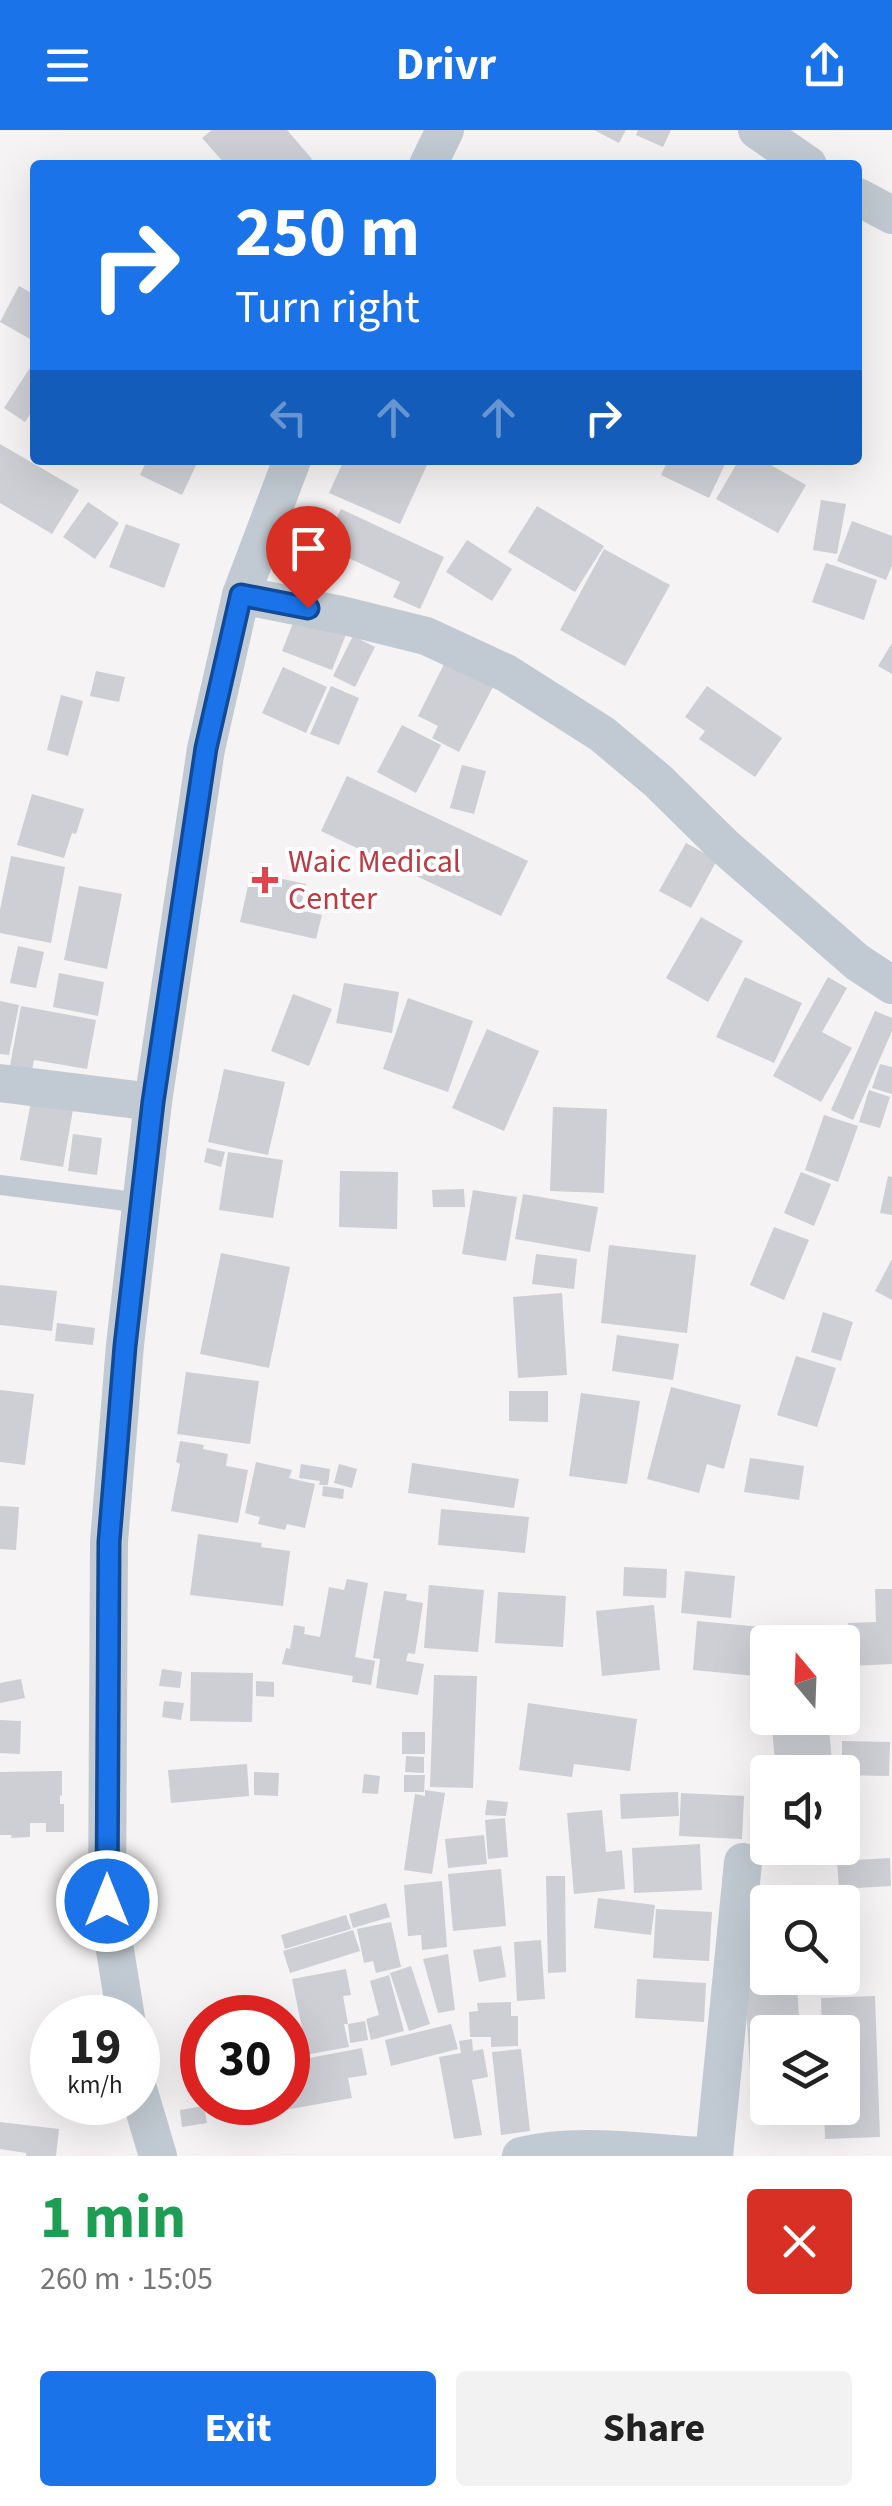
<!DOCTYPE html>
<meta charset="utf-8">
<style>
body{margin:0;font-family:"Source Sans 3",sans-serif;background:#f2f2f2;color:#222;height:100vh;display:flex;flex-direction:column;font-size:38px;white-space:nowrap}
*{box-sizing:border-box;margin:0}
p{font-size:32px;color:#767676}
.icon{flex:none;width:55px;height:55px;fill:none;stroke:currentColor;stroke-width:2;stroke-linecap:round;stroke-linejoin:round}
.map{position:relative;height:2026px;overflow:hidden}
.details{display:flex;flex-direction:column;background:#fff;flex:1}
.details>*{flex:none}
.top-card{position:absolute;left:30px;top:30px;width:832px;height:305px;border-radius:10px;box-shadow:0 10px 40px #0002;background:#1a73e8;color:#fff;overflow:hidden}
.needle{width:65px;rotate:341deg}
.controls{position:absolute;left:750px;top:1495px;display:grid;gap:20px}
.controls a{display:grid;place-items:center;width:110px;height:110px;border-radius:10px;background:#fff;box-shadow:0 10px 40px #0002;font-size:50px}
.speed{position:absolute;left:30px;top:1865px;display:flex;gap:20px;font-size:50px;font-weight:700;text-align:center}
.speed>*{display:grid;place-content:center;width:130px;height:130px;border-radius:50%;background:#fff;box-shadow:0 10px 40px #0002;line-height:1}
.speed small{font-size:25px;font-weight:400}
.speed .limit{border:15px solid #d22;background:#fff;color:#111}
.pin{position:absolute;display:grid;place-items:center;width:85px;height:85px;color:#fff;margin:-102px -42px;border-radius:50% 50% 50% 0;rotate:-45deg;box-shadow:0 0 10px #0007}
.pin .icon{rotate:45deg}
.me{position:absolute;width:110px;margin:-55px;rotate:0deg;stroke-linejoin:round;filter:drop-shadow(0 0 8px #0008)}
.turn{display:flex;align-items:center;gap:35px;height:210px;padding:0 40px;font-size:45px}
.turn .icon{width:130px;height:130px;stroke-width:2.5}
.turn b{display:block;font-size:70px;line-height:85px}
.lanes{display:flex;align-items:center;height:95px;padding:0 40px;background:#0003;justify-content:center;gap:50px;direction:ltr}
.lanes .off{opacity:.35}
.round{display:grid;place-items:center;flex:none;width:105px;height:105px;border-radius:10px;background:#f2f2f2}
.headline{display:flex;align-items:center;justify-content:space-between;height:170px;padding:0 40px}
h1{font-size:60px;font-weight:700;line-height:75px;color:#1e9e55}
.cta{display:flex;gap:20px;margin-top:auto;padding:20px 40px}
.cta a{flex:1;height:115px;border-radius:10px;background:#1a73e8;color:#fff;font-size:40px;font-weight:700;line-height:115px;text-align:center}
.cta a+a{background:#f2f2f2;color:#222}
header{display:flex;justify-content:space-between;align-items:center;height:130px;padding:0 40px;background:#1a73e8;color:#fff;font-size:45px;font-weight:700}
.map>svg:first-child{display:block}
.building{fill:#cdcfd5}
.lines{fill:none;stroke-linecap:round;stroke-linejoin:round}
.service{stroke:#c1cad2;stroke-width:20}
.minor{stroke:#c1cad2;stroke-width:38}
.route-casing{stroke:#114b97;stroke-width:25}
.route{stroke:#1a73e8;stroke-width:18}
.health-dot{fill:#e0444e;stroke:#fff;stroke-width:4}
.labels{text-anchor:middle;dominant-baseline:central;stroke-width:8;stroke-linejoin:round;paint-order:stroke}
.health-label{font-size:32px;fill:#be3a42;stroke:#fff;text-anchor:start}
</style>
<header><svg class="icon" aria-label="menu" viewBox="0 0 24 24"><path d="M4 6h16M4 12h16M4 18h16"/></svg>Drivr<svg class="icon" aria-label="share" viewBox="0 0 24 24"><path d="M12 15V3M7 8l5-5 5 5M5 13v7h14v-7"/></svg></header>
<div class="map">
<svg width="892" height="2026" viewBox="0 0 892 2026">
<rect width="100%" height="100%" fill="#f5f3f3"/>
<g class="building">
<path d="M 212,0 L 287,0 L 312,29 L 305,35 L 226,35 L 202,8 Z"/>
<path d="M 594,0 L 626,0 L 619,13 Z"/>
<path d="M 638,0 L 671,0 L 663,17 L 636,5 Z"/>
<path d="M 19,156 L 35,165 L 35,204 L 32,210 L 0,192 Z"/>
<path d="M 35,230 L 35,277 L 25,292 L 4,278 Z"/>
<path d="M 0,314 L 79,360 L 52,404 L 0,373 Z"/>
<path d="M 147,330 L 192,330 L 197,333 L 182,365 L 140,345 Z"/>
<path d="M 344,330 L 420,330 L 428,333 L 400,394 L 329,363 Z"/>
<path d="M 668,330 L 727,330 L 709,368 L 661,345 Z"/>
<path d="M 739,330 L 762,330 L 806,355 L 778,403 L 716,369 Z"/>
<path d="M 821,370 L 846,374 L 837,424 L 813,420 Z"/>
<path d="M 88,372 L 119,393 L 95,429 L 63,407 Z"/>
<path d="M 537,376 L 604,416 L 575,462 L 508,422 Z"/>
<path d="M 341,379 L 444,427 L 420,479 L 393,467 L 400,452 L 323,416 Z"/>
<path d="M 852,391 L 892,406 L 892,435 L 886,450 L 837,431 Z"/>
<path d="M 126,394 L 180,414 L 164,458 L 109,437 Z"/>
<path d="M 467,410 L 512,439 L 492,471 L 446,442 Z"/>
<path d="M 604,419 L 670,455 L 625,536 L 560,500 Z"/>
<path d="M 826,433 L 877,450 L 864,490 L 812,472 Z"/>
<path d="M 297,483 L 347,502 L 332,540 L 282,521 Z"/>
<path d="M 353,506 L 375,517 L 355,557 L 333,546 Z"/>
<path d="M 892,513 L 892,544 L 878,536 Z"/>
<path d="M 446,530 L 494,555 L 459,622 L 432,608 L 438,596 L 418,586 Z"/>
<path d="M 283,537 L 327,557 L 306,603 L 262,583 Z"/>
<path d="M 96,541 L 125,547 L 119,572 L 90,566 Z"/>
<path d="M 331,556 L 359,568 L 339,615 L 310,604 Z"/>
<path d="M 707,556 L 782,608 L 755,647 L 699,609 L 705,601 L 685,587 Z"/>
<path d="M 61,565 L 83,571 L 68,626 L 47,620 Z"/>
<path d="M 402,595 L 441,615 L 416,663 L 377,642 Z"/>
<path d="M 462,635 L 486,641 L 474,684 L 450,678 Z"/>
<path d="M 347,646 L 528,731 L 501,786 L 321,701 Z"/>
<path d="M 32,664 L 84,679 L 76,704 L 72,703 L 64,728 L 17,715 Z"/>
<path d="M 686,713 L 717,730 L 691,778 L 659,761 Z"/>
<path d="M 11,726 L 65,737 L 51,813 L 0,803 L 0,780 Z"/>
<path d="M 251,742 L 306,754 L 300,780 L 322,785 L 316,809 L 240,792 Z"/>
<path d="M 79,756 L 122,764 L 107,839 L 64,830 Z"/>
<path d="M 701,787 L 743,811 L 708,872 L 666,848 Z"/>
<path d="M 18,816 L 44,822 L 36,858 L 10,853 Z"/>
<path d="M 59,843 L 104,852 L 98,886 L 53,877 Z"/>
<path d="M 745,847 L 802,873 L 774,933 L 716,907 Z"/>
<path d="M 828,847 L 847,858 L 822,902 L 852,918 L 821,972 L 773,946 Z"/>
<path d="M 344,853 L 399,862 L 392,903 L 336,893 Z"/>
<path d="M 293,864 L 332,879 L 309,936 L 271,921 Z"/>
<path d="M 408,868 L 473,891 L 448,962 L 383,939 Z"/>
<path d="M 0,871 L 19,875 L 9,925 L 0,924 Z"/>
<path d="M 21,876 L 96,890 L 87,939 L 34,930 L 32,940 L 10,936 Z"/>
<path d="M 875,881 L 892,888 L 892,901 L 853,990 L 831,980 Z"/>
<path d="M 487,899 L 539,921 L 504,1001 L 452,978 Z"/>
<path d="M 880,934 L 892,937 L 892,964 L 872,958 Z"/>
<path d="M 224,939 L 285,952 L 268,1025 L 208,1012 Z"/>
<path d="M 869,960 L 890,967 L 880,998 L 859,992 Z"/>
<path d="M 33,961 L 75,968 L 63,1037 L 20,1030 Z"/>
<path d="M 553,977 L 607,979 L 604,1063 L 550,1061 Z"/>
<path d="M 824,985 L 858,996 L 838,1052 L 805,1040 Z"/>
<path d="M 73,1004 L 102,1008 L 97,1045 L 68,1041 Z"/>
<path d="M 207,1018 L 225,1022 L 221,1037 L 204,1032 Z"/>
<path d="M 228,1022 L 283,1030 L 273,1088 L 219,1080 Z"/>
<path d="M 340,1041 L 398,1042 L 397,1099 L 339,1097 Z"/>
<path d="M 801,1042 L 831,1054 L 814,1096 L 784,1083 Z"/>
<path d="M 888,1046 L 892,1047 L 892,1085 L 880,1083 Z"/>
<path d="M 464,1059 L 465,1077 L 433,1077 L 432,1060 Z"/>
<path d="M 473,1060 L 517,1067 L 506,1131 L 462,1124 Z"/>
<path d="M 523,1064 L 598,1077 L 590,1122 L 515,1109 Z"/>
<path d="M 774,1097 L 809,1110 L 784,1170 L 750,1155 Z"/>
<path d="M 609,1115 L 696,1125 L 687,1203 L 601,1193 Z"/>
<path d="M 221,1123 L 290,1137 L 269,1238 L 200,1224 Z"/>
<path d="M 536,1124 L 577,1129 L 574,1159 L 532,1154 Z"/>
<path d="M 892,1129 L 892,1170 L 875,1161 Z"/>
<path d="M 0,1155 L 57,1161 L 52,1201 L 0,1195 Z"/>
<path d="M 562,1163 L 567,1245 L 518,1248 L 513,1167 Z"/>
<path d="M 823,1182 L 853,1192 L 841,1231 L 811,1222 Z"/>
<path d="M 57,1193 L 95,1198 L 93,1215 L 55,1211 Z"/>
<path d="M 617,1205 L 679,1214 L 673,1250 L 612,1241 Z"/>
<path d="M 796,1226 L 836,1238 L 817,1297 L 777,1285 Z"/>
<path d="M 186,1242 L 259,1251 L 250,1314 L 177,1304 Z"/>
<path d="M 671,1257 L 741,1275 L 724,1339 L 707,1334 L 699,1363 L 647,1349 Z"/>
<path d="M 0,1260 L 34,1264 L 25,1335 L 0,1332 Z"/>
<path d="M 509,1261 L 548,1261 L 548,1292 L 509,1291 Z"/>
<path d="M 581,1263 L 640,1271 L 627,1354 L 569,1346 Z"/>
<path d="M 180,1311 L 204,1315 L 203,1319 L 228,1324 L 226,1336 L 248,1340 L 238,1393 L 171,1381 L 180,1334 L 176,1332 Z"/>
<path d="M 750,1328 L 804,1336 L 799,1370 L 744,1362 Z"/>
<path d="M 256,1332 L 292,1340 L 289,1348 L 315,1354 L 305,1398 L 287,1394 L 285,1400 L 258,1394 L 260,1387 L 245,1383 Z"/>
<path d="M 412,1333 L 519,1349 L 514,1378 L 408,1363 Z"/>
<path d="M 301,1334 L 330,1339 L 328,1355 L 319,1355 L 320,1351 L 299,1348 Z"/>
<path d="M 339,1334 L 357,1339 L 352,1358 L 334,1353 Z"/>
<path d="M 323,1356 L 344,1359 L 343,1369 L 322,1366 Z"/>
<path d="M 0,1376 L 19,1377 L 16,1420 L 0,1419 Z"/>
<path d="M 441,1379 L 529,1387 L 525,1423 L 438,1415 Z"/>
<path d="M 198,1404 L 262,1413 L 261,1417 L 290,1421 L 283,1476 L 190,1465 Z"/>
<path d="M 624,1437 L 667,1439 L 666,1468 L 623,1466 Z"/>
<path d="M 685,1441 L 735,1446 L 731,1488 L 681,1483 Z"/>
<path d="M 347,1449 L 368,1453 L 355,1527 L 375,1531 L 371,1555 L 352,1552 L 353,1546 L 282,1534 L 286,1518 L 290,1519 L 294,1495 L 305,1497 L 304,1504 L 320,1507 L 329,1457 L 344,1460 Z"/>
<path d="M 429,1455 L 484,1460 L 478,1522 L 424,1518 Z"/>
<path d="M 875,1459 L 892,1459 L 892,1534 L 849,1536 L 848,1493 L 876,1492 Z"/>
<path d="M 384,1461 L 407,1464 L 406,1470 L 423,1473 L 415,1524 L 408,1523 L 406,1531 L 424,1534 L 418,1565 L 376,1558 L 380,1529 L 373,1528 Z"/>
<path d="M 498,1462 L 566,1466 L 563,1517 L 495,1513 Z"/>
<path d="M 654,1475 L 660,1540 L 602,1546 L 596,1481 Z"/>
<path d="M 697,1491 L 784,1499 L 783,1512 L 768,1512 L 768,1547 L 693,1540 Z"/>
<path d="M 162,1539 L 182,1542 L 180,1558 L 159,1556 Z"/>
<path d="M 191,1542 L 253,1543 L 252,1592 L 190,1591 Z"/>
<path d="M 434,1545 L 477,1546 L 473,1658 L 430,1657 Z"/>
<path d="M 21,1549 L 25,1568 L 0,1573 L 0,1553 Z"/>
<path d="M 256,1551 L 274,1552 L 274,1567 L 256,1566 Z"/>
<path d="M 164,1571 L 184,1573 L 181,1590 L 162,1587 Z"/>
<path d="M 528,1573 L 637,1589 L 630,1641 L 574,1634 L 572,1647 L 519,1640 Z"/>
<path d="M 771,1588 L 828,1588 L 833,1642 L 776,1642 Z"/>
<path d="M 0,1590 L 21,1591 L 20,1624 L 0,1623 Z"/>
<rect x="402" y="1602" width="23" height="22"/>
<path d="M 842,1611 L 890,1612 L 889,1646 L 842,1645 Z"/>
<path d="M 406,1626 L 424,1627 L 424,1643 L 405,1642 Z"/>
<path d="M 247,1634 L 249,1666 L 171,1673 L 168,1640 Z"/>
<path d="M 62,1641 L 62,1666 L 60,1665 L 60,1674 L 64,1674 L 64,1702 L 46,1702 L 46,1693 L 30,1693 L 30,1707 L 11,1708 L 12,1705 L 0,1705 L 0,1642 Z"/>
<path d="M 254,1642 L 279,1643 L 278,1666 L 254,1665 Z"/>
<path d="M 364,1644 L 380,1646 L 378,1664 L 362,1663 Z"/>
<path d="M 404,1645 L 425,1645 L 424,1662 L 404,1662 Z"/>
<path d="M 425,1660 L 445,1663 L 432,1744 L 404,1740 L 415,1664 L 425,1666 Z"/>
<path d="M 678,1662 L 679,1686 L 621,1689 L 620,1664 Z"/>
<path d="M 681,1663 L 744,1666 L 742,1709 L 679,1706 Z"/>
<path d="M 487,1670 L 508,1672 L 506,1686 L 485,1685 Z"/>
<path d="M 602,1680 L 606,1722 L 622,1720 L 625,1759 L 574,1764 L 567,1683 Z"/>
<path d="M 505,1688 L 508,1727 L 488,1729 L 485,1690 Z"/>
<path d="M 484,1705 L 487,1734 L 448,1738 L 445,1709 Z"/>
<path d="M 842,1709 L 845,1709 L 847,1727 L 801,1731 L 799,1718 L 842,1718 Z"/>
<path d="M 700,1714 L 702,1760 L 634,1763 L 632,1718 Z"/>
<path d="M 890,1728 L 891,1756 L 839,1759 L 837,1731 Z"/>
<path d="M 501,1739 L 506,1796 L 453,1801 L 448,1744 Z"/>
<path d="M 546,1746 L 565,1746 L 566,1842 L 548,1843 Z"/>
<path d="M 442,1751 L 447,1817 L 422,1820 L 421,1805 L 408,1806 L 404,1755 Z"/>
<path d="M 598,1768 L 655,1775 L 651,1805 L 594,1798 Z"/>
<path d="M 386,1773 L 390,1787 L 353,1798 L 349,1784 Z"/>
<path d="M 656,1779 L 712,1782 L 709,1831 L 653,1828 Z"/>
<path d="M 346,1785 L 351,1799 L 285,1819 L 281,1805 Z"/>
<path d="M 391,1792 L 401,1837 L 376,1843 L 373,1831 L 364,1833 L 357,1799 Z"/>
<path d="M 842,1799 L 856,1799 L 856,1853 L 745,1854 L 744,1800 L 768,1800 L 768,1848 L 842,1848 Z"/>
<path d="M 353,1800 L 360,1821 L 290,1843 L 283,1821 Z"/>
<path d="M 541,1810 L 545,1869 L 517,1871 L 514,1812 Z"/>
<path d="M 501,1816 L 506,1847 L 479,1852 L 473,1820 Z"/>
<path d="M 448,1824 L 455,1880 L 438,1883 L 423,1829 Z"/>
<path d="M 411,1836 L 430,1894 L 409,1901 L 390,1843 Z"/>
<path d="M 346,1839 L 351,1865 L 343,1866 L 348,1894 L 344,1894 L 349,1917 L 294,1927 L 290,1905 L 303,1903 L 292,1849 Z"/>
<path d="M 389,1845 L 404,1901 L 371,1910 L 366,1889 L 379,1885 L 370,1851 Z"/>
<path d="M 637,1849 L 706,1853 L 704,1892 L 635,1888 Z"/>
<path d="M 797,1855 L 800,1902 L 768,1902 L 768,1954 L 751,1955 L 745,1858 Z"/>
<path d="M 875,1866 L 880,2007 L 825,2009 L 824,1978 L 842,1978 L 842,1902 L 822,1902 L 821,1868 Z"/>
<path d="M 511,1872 L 511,1886 L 518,1886 L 518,1916 L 491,1917 L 491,1907 L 470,1907 L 469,1882 L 478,1881 L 477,1873 Z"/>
<path d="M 365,1891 L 368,1910 L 350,1913 L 348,1894 Z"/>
<path d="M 451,1894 L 458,1919 L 391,1936 L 385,1910 Z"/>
<path d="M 472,1909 L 473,1921 L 483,1919 L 488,1947 L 472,1950 L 482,2005 L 454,2009 L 439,1927 L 461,1923 L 459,1911 Z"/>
<path d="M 362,1918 L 367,1945 L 348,1948 L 352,1968 L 274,1982 L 272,1972 L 288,1972 L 288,1932 Z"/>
<path d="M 521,1919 L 530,2001 L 501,2005 L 492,1922 Z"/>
<path d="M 204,1976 L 207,1993 L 182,1997 L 180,1980 Z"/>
<path d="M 0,1992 L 59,1999 L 56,2026 L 26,2026 L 26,2023 L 0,2019 Z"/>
</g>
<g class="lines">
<path class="service" d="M 0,1055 L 142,1073"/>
<g class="minor">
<path d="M 757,0 L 808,35"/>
<path d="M 428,35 L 445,0"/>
<path d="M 858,67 L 892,85"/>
<path d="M 241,465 L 341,485 L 426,506 L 506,543 L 602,604 L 658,651 L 724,716 L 857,832 L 892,855"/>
<path d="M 0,953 L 153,972"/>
<path d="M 126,1888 L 107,1771 L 109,1412 L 125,1215 L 153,972 L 206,619 L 241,465 L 292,330"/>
<path d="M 138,1959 L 158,2026"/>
<path d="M 521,2026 C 579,2012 643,2023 702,2026"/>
<path d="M 714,2026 L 743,1732"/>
</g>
</g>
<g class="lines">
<defs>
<path id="route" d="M 107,1771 L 109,1412 L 125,1216 L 153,972 L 206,618 L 241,465 L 308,478"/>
</defs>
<use href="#route" class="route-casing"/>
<use href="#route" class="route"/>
</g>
<path class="health-dot" d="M260 735h10v10h10v10h-10v10h-10v-10h-10v-10h10z"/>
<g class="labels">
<g class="health-label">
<text x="288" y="732">Waic Medical<tspan x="288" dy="37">Center</tspan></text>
</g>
</g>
</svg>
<div class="controls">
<a><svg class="needle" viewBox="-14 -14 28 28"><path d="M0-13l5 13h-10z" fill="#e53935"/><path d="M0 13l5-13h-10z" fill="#767676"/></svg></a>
<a><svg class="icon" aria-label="sound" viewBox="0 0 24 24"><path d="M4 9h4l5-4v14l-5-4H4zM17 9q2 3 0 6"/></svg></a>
<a><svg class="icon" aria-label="search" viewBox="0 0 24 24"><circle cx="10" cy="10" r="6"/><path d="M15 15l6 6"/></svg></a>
<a><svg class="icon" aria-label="layers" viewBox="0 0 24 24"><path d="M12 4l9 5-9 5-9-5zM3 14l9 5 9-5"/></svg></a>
</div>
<div class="speed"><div>19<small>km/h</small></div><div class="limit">30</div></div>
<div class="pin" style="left:308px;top:478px;background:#d93025"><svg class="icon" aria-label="arrive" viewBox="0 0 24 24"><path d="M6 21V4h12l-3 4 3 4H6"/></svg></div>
<svg class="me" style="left:107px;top:1771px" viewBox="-20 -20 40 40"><circle r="17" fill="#1a73e8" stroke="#fff" stroke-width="3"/><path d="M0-11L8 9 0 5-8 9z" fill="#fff"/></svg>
<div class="top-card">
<div class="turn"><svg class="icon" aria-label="right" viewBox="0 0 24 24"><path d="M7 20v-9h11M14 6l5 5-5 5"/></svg><div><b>250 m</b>Turn right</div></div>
<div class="lanes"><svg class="icon off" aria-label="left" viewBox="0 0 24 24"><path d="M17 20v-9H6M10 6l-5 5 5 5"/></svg><svg class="icon off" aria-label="ahead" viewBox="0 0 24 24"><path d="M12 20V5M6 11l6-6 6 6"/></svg><svg class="icon off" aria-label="ahead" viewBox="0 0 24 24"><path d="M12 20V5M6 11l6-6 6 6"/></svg><svg class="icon" aria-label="right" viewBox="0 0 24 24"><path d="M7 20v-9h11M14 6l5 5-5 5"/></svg></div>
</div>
</div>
<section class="details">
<div class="headline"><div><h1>1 min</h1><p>260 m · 15:05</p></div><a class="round" style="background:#d93025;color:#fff"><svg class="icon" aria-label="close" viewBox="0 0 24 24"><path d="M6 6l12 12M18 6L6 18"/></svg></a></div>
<div class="cta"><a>Exit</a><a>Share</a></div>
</section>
